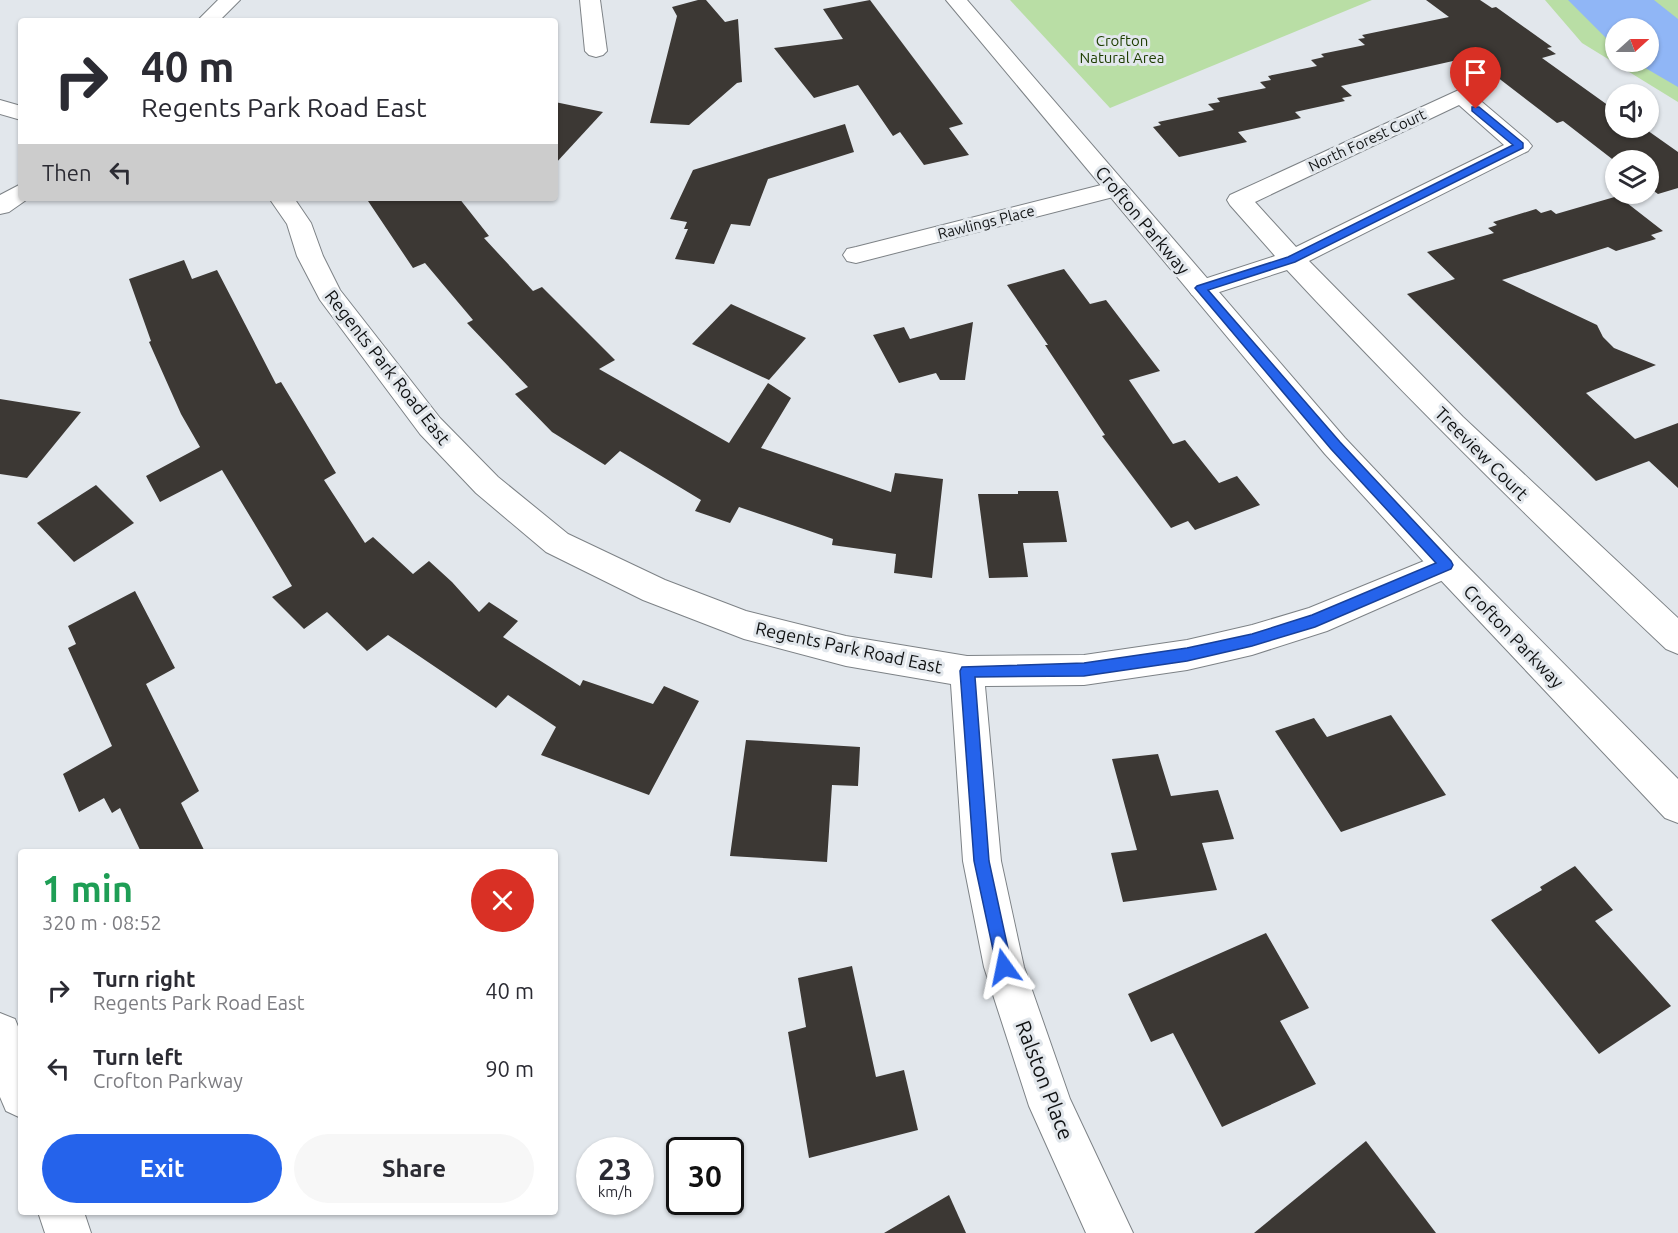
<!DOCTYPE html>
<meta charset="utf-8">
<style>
body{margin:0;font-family:Ubuntu,sans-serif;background:#f7f7f7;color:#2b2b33;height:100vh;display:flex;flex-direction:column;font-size:22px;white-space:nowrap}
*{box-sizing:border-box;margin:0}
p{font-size:20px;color:#7c7c81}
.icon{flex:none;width:33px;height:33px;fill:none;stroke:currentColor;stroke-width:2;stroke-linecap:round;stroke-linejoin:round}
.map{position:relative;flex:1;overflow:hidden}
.drawer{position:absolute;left:18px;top:849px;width:540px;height:366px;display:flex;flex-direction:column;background:#fff;border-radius:6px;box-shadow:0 2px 4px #0004}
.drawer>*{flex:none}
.guide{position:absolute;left:18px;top:18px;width:540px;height:183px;border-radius:6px;box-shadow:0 2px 4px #0004;background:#fff;color:#2b2b33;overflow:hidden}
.needle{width:39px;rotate:69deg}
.tools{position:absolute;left:1605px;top:18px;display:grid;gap:12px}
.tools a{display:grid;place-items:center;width:54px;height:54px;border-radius:50%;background:#fff;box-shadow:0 2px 4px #0004;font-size:30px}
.speed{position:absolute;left:576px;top:1137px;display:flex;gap:12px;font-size:30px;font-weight:700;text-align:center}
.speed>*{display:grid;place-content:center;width:78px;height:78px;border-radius:50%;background:#fff;box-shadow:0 2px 4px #0004;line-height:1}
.speed small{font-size:15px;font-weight:400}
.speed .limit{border:3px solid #111;border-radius:9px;background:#fff;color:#111}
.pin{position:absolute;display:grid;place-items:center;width:51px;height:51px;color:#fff;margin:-62px -26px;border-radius:50% 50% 50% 0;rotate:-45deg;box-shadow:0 0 6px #0007}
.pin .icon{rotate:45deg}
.me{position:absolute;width:66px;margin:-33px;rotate:348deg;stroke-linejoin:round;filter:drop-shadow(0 0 4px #0008)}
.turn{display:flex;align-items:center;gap:21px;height:126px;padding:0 24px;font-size:27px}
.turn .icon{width:78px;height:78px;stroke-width:2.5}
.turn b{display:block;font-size:42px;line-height:51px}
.then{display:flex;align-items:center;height:57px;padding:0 24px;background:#0003;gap:12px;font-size:22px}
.round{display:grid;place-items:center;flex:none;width:63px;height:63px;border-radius:32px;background:#f7f7f7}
.overview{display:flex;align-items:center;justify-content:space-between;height:102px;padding:0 24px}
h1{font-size:36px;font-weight:700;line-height:45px;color:#1e9e55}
.action{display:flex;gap:12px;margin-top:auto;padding:12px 24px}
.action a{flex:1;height:69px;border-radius:36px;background:#2563eb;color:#fff;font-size:24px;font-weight:700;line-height:69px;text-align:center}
.action a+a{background:#f7f7f7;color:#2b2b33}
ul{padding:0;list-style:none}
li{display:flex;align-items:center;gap:18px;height:78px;padding:0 24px}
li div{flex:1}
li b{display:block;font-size:22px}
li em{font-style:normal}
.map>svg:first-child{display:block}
.green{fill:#b9dea5;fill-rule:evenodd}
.water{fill:#90b6f6}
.building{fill:#3c3834}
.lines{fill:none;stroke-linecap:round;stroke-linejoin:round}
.minor-casing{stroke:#7d8286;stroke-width:2}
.tertiary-casing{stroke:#7d8286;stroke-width:2}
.minor{fill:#fff;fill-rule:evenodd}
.tertiary{fill:#fff;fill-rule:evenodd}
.route{fill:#2563eb;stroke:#184099;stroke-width:1.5}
.labels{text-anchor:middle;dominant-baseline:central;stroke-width:6;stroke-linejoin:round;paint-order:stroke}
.far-park-label{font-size:15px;fill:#1d3d00;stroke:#e2e7ec}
.far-street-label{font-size:15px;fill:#101213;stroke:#e2e7ec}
.street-label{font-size:18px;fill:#101213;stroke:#e2e7ec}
.near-street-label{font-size:21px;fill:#101213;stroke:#e2e7ec}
</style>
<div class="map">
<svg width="1678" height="1233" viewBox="0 0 1678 1233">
<rect width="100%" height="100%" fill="#e2e7ec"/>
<g class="green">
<path d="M 1010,0 L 1372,0 L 1110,108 Z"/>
<path d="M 1545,0 L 1678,0 L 1678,102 L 1582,43 ZM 1616,28 L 1648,28 L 1648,62 L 1616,62 Z"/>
</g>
<path class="water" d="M 1568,0 L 1654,0 L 1678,19 L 1678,87 L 1635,62 L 1648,62 L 1648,28 L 1616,28 L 1615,47 Z"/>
<g class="building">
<path d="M 698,0 L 706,0 L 725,22 L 738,19 L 742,82 L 737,83 L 689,125 L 650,123 L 677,16 L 672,7 Z"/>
<path d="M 870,0 L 963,124 L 949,128 L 969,155 L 924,165 L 900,132 L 893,136 L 858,85 L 814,98 L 774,48 L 843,39 L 823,9 Z"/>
<path d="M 1426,0 L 1480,0 L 1492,8 L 1496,7 L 1552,47 L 1547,48 L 1556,54 L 1542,58 L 1616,111 L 1616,128 L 1644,128 L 1678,152 L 1678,188 L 1658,194 L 1648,187 L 1648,160 L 1616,162 L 1563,121 L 1557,123 L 1471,57 L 1341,86 L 1352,96 L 1342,98 L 1345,101 L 1295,112 L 1301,118 L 1238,132 L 1247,142 L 1179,157 L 1153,127 L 1161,125 L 1158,122 L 1214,110 L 1208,104 L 1220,102 L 1217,98 L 1266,88 L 1260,82 L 1271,80 L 1268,76 L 1317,66 L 1311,60 L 1324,57 L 1321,54 L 1365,45 L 1358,39 L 1365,38 L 1362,35 L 1449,17 Z"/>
<path d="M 555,102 L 603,112 L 555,164 Z"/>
<path d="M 845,124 L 854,152 L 768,179 L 750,226 L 731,224 L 714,264 L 675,259 L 688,229 L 684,229 L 687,222 L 670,219 L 693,170 Z"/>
<path d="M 1618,196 L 1663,231 L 1651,235 L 1656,239 L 1616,251 L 1608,247 L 1502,280 L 1597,325 L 1603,337 L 1614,348 L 1656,365 L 1586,393 L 1635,439 L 1678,423 L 1678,488 L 1649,461 L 1596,481 L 1407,294 L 1455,279 L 1427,252 L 1494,233 L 1488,228 L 1497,225 L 1493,222 L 1536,209 L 1541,213 L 1551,210 L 1556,214 Z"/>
<path d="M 366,198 L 459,198 L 489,236 L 484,238 L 533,291 L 542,287 L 615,360 L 599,369 L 729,443 L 768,383 L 791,398 L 761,448 L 891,492 L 895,473 L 943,479 L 932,578 L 894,573 L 896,554 L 832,545 L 833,539 L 739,507 L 730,523 L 695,511 L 701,500 L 620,451 L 605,465 L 552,432 L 515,394 L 528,387 L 467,323 L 473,320 L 425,263 L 413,268 Z"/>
<path d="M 184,260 L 192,279 L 217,270 L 276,384 L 281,382 L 336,473 L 324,480 L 365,543 L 373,537 L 413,574 L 429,561 L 452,582 L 479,612 L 489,602 L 518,621 L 503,637 L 580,686 L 583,680 L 653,704 L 664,686 L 699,701 L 649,795 L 541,755 L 556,727 L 508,695 L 496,708 L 388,635 L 367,651 L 327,612 L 304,629 L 272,597 L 292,586 L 222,470 L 160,502 L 146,476 L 200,447 L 181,414 L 149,342 L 151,341 L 129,279 Z"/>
<path d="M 1064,269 L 1090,304 L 1106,300 L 1160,371 L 1129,380 L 1173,444 L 1185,440 L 1219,483 L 1237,476 L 1260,505 L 1195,530 L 1188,521 L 1171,528 L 1102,436 L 1105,435 L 1045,345 L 1048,345 L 1007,285 Z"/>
<path d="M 731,304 L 806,338 L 769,380 L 692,344 Z"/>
<path d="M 973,322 L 965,380 L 940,380 L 936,373 L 899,383 L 873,335 L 904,327 L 910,339 Z"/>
<path d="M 0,399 L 81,412 L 27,478 L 0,474 Z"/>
<path d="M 96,485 L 134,523 L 74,562 L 37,523 Z"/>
<path d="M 1018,491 L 1058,491 L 1067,542 L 1023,543 L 1028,577 L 989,578 L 978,494 L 1018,494 Z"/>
<path d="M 135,591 L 175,668 L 146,684 L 199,791 L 181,803 L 205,852 L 141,852 L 120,808 L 112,813 L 104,798 L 79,812 L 63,774 L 112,746 L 68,648 L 76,644 L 68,626 Z"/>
<path d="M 1391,715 L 1446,795 L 1341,832 L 1275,731 L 1314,718 L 1327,737 Z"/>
<path d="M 746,740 L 860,747 L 858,786 L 832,785 L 827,862 L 730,856 Z"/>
<path d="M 1158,754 L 1171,796 L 1218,790 L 1234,839 L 1202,843 L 1217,890 L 1123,902 L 1111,853 L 1137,850 L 1112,759 Z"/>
<path d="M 1575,866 L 1613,910 L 1595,921 L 1671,1006 L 1599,1054 L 1491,920 L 1542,890 L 1540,887 Z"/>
<path d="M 1266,933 L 1309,1008 L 1280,1021 L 1316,1084 L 1222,1127 L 1173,1033 L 1151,1042 L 1128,994 Z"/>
<path d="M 852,966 L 876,1077 L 904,1070 L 918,1130 L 809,1158 L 788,1032 L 806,1027 L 798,978 Z"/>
<path d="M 1366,1141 L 1436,1233 L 1254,1233 Z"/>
<path d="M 949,1195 L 966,1233 L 884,1233 Z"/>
</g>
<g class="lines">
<defs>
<g id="minor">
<path d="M 218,0 L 240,0 L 219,21 L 197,21 Z"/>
<path d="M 580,0 L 600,0 L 607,51 L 603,55 L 596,57 L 589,55 L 585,51 Z"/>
<path d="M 1461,89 L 1469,91 L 1528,141 L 1532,146 L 1528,151 L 1309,261 L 1463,417 L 1678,618 L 1678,654 L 1666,649 C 1536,526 1409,401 1287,270 L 1201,298 L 1192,295 L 1188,289 L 1192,283 L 1275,256 L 1230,205 L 1227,200 L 1230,195 ZM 1459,105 L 1504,145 L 1296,247 L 1255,202 Z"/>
<path d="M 0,100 L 21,106 L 21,120 L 0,114 Z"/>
<path d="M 1117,181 L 1125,184 L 1129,189 L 1125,194 L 856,263 L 847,261 L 843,255 L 847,249 L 856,247 Z"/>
<path d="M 21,184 L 21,198 L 29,198 L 9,212 L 0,214 L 0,195 Z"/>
<path d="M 269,198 L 294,198 L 311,223 L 323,256 L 340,290 L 440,418 L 498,477 L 568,534 L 665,580 L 746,611 L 846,636 L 967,656 L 1084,655 L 1187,640 L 1252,625 L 1309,608 L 1446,552 L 1457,556 L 1462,565 L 1457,574 L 1327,631 L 1252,655 L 1187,670 L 1084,685 L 985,686 L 1001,861 L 1024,967 L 1070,1099 L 1133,1233 L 1086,1233 L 1029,1106 L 984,967 L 963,861 L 951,684 L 846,666 L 744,639 L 643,600 L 546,552 L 476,493 L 420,434 L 320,300 L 297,256 L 287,224 Z"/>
<path d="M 0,1013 L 15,1019 L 21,1034 L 21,1118 L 6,1111 L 0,1097 Z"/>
<path d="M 38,1212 L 84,1212 L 91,1233 L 45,1233 Z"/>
</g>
<path id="tertiary" d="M 946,0 L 967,0 L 1345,438 L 1457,556 L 1678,779 L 1678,823 L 1665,818 L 1435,574 L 1325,454 Z"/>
</defs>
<use href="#minor" class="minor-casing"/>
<use href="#tertiary" class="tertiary-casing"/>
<use href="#minor" class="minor"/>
<use href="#tertiary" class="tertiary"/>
</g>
<path class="route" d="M 1472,107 L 1479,107 L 1523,143 L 1523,148 L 1295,262 L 1208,290 L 1340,442 L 1451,561 L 1453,565 L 1451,569 L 1315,627 L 1252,646 L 1187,661 L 1084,676 L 975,677 L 989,861 L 1012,967 L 1009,973 L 1004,976 L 998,973 L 974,861 L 960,671 L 962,667 L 1084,663 L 1187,648 L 1252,634 L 1312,615 L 1436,563 L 1331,449 L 1195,288 L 1197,286 L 1288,257 L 1513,145 L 1472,111 Z"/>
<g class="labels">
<g class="far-park-label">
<text x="1122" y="40">Crofton<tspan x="1122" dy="17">Natural Area</tspan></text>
</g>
<g class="far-street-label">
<text transform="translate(1367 140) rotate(-25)">North Forest Court</text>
<text transform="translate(986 222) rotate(-14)">Rawlings Place</text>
</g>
<g class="street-label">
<text transform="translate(1143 220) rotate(50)">Crofton Parkway</text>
<text transform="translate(388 367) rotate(52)">Regents Park Road East</text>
<text transform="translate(1482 453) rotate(45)">Treeview Court</text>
<text transform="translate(1514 636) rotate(46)">Crofton Parkway</text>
<text transform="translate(849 647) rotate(12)">Regents Park Road East</text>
</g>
<g class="near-street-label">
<text transform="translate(1045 1080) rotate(69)">Ralston Place</text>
</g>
</g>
</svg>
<div class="tools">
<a><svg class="needle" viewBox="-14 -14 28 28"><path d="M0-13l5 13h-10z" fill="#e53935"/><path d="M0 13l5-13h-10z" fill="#7c7c81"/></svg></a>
<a><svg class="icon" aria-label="sound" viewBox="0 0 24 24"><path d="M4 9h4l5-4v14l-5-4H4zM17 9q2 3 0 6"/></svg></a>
<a><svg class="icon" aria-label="layers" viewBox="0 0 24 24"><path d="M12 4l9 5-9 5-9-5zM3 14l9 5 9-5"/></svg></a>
</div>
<div class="speed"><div>23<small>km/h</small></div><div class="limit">30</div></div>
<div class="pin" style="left:1476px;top:109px;background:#d93025"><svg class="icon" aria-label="arrive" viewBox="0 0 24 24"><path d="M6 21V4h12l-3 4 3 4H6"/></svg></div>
<svg class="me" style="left:1004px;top:967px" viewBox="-20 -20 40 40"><path d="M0-17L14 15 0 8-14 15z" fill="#2563eb" stroke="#fff" stroke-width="4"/></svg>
<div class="guide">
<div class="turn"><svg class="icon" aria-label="right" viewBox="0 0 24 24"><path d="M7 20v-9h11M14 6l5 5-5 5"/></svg><div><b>40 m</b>Regents Park Road East</div></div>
<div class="then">Then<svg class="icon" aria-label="left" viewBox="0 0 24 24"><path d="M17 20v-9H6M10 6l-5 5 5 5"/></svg></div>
</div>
<section class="drawer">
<div class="overview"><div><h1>1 min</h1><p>320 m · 08:52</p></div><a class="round" style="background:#d93025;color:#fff"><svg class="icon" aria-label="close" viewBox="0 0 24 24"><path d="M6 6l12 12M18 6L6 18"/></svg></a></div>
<ul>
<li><svg class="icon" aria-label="right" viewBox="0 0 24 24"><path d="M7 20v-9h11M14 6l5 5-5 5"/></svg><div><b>Turn right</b><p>Regents Park Road East</p></div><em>40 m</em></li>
<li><svg class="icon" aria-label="left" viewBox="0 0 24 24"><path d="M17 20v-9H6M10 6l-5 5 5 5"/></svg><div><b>Turn left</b><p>Crofton Parkway</p></div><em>90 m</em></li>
</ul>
<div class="action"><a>Exit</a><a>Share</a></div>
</section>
</div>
